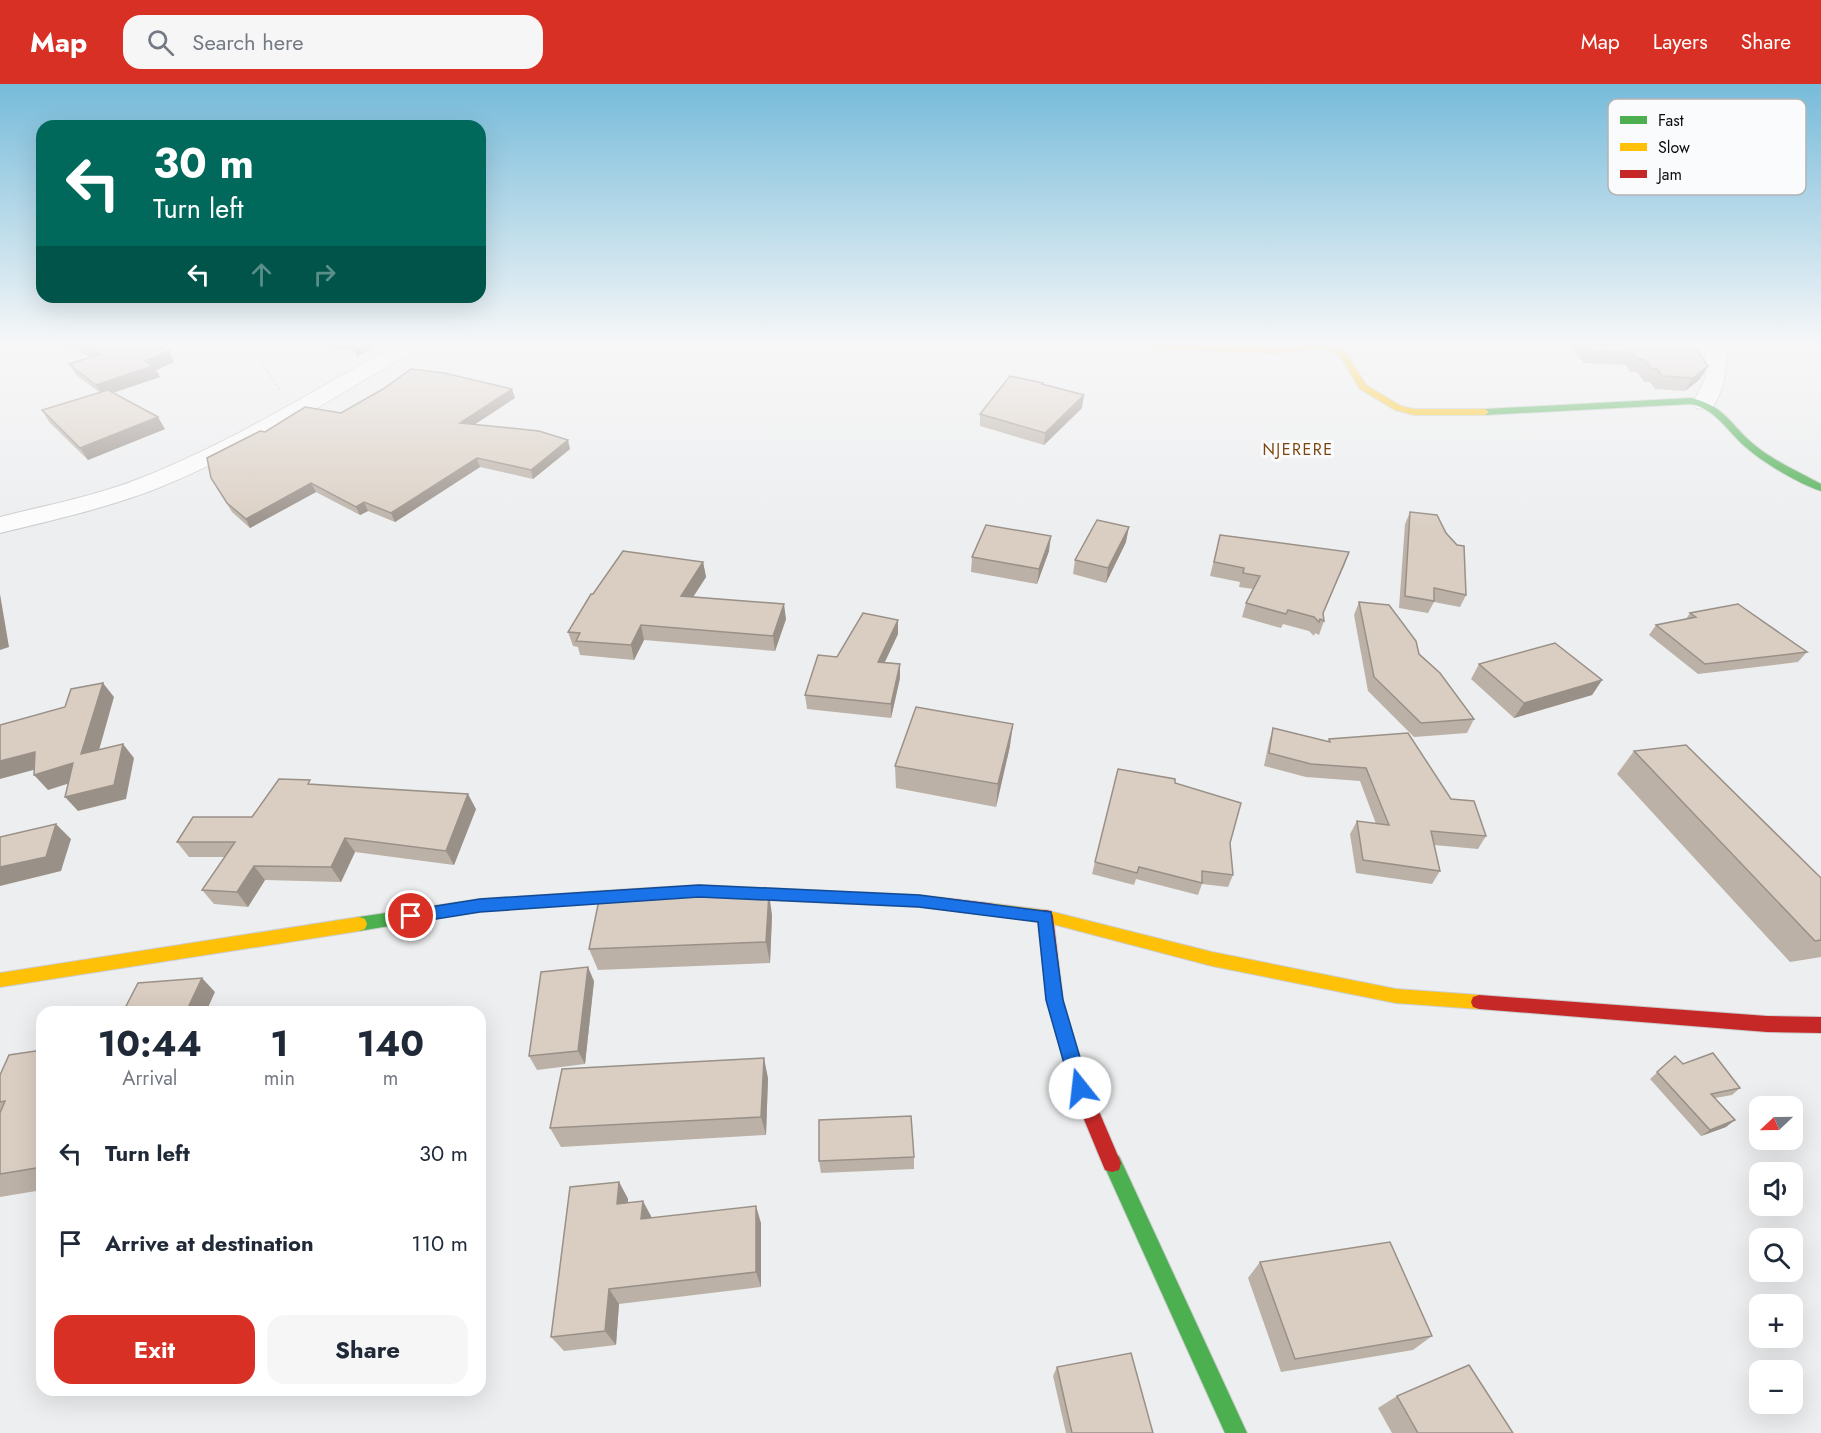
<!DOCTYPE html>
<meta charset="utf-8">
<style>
body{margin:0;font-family:Jost,sans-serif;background:#f6f6f7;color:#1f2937;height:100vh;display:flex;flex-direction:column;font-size:22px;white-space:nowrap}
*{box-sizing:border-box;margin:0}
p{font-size:20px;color:#747a83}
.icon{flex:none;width:33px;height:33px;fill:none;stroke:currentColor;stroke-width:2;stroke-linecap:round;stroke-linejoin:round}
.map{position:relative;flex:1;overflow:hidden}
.drawer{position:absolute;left:36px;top:922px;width:450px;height:390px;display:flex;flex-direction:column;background:#fff;border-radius:18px;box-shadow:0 6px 24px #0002}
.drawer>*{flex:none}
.hud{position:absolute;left:36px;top:36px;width:450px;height:183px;border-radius:18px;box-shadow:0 6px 24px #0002;background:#00695c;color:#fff;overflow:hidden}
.needle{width:39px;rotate:248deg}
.tools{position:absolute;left:1749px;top:1012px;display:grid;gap:12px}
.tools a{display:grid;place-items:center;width:54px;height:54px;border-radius:12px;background:#fff;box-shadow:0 6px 24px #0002;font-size:30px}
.pin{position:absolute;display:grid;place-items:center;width:51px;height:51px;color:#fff;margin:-26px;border:3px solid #fff;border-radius:50%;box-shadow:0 2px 6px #0007}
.me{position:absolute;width:66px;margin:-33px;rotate:344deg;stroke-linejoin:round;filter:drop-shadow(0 0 4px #0008)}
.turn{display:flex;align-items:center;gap:21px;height:126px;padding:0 18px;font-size:27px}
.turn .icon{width:78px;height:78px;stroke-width:2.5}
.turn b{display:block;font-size:42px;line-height:51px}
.lanes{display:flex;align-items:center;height:57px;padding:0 18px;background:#0003;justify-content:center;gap:30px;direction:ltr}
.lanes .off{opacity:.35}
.eta{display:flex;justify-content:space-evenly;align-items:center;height:102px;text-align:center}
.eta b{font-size:36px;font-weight:700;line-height:42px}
.cta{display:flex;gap:12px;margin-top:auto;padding:12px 18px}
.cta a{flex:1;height:69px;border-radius:18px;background:#d93025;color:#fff;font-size:24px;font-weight:700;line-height:69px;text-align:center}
.cta a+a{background:#f6f6f7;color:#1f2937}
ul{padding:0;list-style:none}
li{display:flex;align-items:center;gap:18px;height:90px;padding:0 18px}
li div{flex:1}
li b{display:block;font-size:22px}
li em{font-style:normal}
header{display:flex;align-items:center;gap:36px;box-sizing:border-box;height:84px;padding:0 30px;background:#d93025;color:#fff}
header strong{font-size:28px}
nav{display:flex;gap:33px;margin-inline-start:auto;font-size:21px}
.search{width:420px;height:54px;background:#f6f6f7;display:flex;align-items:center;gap:15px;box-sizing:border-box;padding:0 21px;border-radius:18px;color:#747a83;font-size:22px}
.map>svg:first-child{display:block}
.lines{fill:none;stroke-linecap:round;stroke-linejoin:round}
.street-casing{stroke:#cbcccd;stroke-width:2}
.fast-casing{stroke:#cbcccd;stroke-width:2}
.slow-casing{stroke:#cbcccd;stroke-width:2}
.jam-casing{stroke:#cbcccd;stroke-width:2}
.path{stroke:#d4d4d5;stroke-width:2;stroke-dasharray:3 2;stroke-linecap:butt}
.street{fill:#fcfcfd;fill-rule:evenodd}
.fast{fill:#4caf50;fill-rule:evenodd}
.slow{fill:#ffc107;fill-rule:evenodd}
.jam{fill:#c62828;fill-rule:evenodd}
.wall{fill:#bbb1a7}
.shaded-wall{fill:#999088}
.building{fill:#dacec2;stroke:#999088;stroke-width:1.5}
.route{fill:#1a73e8;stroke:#114b97;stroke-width:1.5}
.labels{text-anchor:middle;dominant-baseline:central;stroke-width:6;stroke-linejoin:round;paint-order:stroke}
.far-quarter-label{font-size:16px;letter-spacing:1.5px;fill:#7e450f;stroke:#f9fbfd}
.key{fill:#f9fbfd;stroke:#b2b3b5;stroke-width:1.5}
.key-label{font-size:16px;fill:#0c0c0d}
</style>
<header>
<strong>Map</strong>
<div class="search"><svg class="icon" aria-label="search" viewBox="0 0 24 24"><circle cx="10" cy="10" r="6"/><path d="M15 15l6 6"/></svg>Search here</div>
<nav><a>Map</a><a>Layers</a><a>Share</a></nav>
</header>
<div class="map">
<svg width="1821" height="1349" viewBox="0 0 1821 1349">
<rect width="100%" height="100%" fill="#edeeef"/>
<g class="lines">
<defs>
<g id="street">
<path d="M 401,258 L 425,258 L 422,262 C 336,312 250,367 158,404 C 107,424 53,436 0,449 L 0,433 C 47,421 96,412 141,394 C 232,358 317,305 401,258 Z"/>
<path d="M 1706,258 L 1726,258 C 1726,284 1727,301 1712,324 L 1704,325 L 1696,324 L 1693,319 L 1706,293 Z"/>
</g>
<g id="fast">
<path d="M 1691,314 C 1728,323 1730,342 1757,363 C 1776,378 1799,388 1821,400 L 1821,407 C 1801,401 1764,379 1748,365 C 1728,349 1718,326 1691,320 L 1485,331 L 1481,328 L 1485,325 Z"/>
<path d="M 616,806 L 621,808 L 624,812 L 621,816 L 616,818 L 480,827 L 359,847 L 353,845 L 351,840 L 353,835 L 359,833 L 480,815 Z"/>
<path d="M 1112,1070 L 1119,1072 L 1247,1349 L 1225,1349 L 1103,1079 L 1105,1072 Z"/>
</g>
<g id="slow">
<path d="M 1128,258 L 1273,265 L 1313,261 L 1333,262 L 1347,270 L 1366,301 L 1401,322 L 1414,325 L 1485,325 L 1489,328 L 1485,331 L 1414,331 L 1395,326 L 1360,305 L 1341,274 L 1331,266 L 1313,265 L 1273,269 L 1164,265 Z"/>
<path d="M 988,819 L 1045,826 L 1212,868 L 1396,905 L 1479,911 L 1485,913 L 1487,918 L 1485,923 L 1479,925 L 1396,919 L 1212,882 L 1045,838 L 988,831 L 983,830 L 980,825 L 983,820 Z"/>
<path d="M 359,833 L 365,835 L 367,840 L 365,845 L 359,847 L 0,903 L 0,889 Z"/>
</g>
<g id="jam">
<path d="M 699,801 L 919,811 L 988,819 L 993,820 L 996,825 L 993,830 L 988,831 L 919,823 L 699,813 L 616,818 L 611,816 L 608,812 L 611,808 L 616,806 Z"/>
<path d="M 1045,826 L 1051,827 L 1053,832 L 1063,916 L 1089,1004 L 1121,1079 L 1119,1086 L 1112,1088 L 1105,1086 L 1071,1004 L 1047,916 L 1037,832 L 1039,827 Z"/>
<path d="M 1479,911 L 1767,932 L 1821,933 L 1821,949 L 1767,948 L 1479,925 L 1473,923 L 1471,918 L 1473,913 Z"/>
</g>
</defs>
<use href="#street" class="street-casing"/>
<use href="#fast" class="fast-casing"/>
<use href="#slow" class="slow-casing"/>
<use href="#jam" class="jam-casing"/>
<path class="path" d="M 248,258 L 280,306"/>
<use href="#street" class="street"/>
<use href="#fast" class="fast"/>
<use href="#slow" class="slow"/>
<use href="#jam" class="jam"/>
</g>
<g class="wall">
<path d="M 57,258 L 147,258 L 169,267 L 174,278 L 156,286 L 160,293 L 113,309 L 165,345 L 88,376 L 49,338 L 42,326 L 99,308 L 76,291 L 69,280 L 90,273 Z"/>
<path d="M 311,258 L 380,258 L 357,273 L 354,267 L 313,261 Z"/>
<path d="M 1566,258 L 1691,258 L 1708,282 L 1700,295 L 1685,307 L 1655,305 L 1650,298 L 1644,298 L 1637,288 L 1630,288 L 1626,281 L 1584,279 Z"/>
<path d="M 1043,299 L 1043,301 L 1082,324 L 1044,361 L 980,342 L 980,330 Z"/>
<path d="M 515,314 L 474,341 L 570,365 L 533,395 L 480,383 L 395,438 L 368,427 L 360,431 L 316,408 L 250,444 L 232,428 L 211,394 L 265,348 L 341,329 Z"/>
<path d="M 1410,428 L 1466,511 L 1460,523 L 1434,518 L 1428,529 L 1399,524 L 1405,440 Z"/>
<path d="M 1220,451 L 1349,468 L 1323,531 L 1324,537 L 1319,551 L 1315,549 L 1314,552 L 1309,547 L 1283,540 L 1281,544 L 1242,533 L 1246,519 L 1253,505 L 1239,503 L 1240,498 L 1210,492 Z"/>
<path d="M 1126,458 L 1106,499 L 1073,490 L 1075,476 Z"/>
<path d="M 1049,467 L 1037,500 L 971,488 L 972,473 Z"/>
<path d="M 703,478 L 706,493 L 693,513 L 786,535 L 775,567 L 644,556 L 634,576 L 580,571 L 578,563 L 573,562 L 568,548 L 593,510 Z"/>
<path d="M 1359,518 L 1419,570 L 1474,635 L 1467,649 L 1414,653 L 1368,607 L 1354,531 Z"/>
<path d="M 1690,529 L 1807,568 L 1798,578 L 1698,590 L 1649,551 L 1656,541 L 1686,535 Z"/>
<path d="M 898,536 L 898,550 L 885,578 L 900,594 L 891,634 L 807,625 L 805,611 L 837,573 Z"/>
<path d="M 1479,580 L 1602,596 L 1592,611 L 1514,634 L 1471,595 Z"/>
<path d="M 1273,644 L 1328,658 L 1329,655 L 1451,715 L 1486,752 L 1478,765 L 1434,761 L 1440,787 L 1432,800 L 1356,789 L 1350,750 L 1357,737 L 1376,740 L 1360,697 L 1306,693 L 1264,682 L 1269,658 Z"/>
<path d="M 1010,662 L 996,723 L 896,704 L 895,682 Z"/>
<path d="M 1634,667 L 1821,794 L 1821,873 L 1790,878 L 1617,690 Z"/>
<path d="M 1175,699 L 1230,759 L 1233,791 L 1228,803 L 1202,800 L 1198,811 L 1136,795 L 1134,801 L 1092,790 L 1095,778 Z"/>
<path d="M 313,700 L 476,725 L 454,781 L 355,768 L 341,798 L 265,796 L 248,823 L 214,820 L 202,806 L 225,773 L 189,773 L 177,758 L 252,733 Z"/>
<path d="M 772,831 L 770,879 L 598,886 L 589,865 Z"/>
<path d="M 594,897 L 585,980 L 537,986 L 529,972 Z"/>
<path d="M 42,966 L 42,1106 L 0,1113 L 0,991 Z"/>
<path d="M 1675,972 L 1683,980 L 1740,1004 L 1732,1011 L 1715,1014 L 1726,1043 L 1701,1052 L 1650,995 Z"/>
<path d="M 768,994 L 766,1051 L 561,1063 L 550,1044 Z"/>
<path d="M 914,1073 L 914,1085 L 821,1089 L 819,1077 Z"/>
<path d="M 619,1098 L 628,1115 L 628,1119 L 651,1134 L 761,1139 L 761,1203 L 619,1220 L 616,1261 L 564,1267 L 551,1253 Z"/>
<path d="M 1260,1178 L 1432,1252 L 1413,1266 L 1281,1288 L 1248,1194 Z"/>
<path d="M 1057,1283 L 1153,1349 L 1066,1349 L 1053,1292 Z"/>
<path d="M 1397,1312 L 1513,1349 L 1392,1349 L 1378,1324 Z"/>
</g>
<g class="shaded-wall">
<path d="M 367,258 L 380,258 L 357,273 L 354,266 Z"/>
<path d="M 169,267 L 174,278 L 156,286 L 160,293 L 103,312 L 96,301 L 145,277 Z"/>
<path d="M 1708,282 L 1700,295 L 1685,307 L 1693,294 Z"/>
<path d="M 512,305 L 515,314 L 463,348 L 460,339 Z"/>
<path d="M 1084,311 L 1082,324 L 1044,361 L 1045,349 Z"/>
<path d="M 158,333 L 165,345 L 88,376 L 80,364 Z"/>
<path d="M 568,356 L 570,365 L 533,395 L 531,386 Z"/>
<path d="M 477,374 L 480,383 L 395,438 L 391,429 Z"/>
<path d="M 311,399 L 316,408 L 250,444 L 246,435 Z"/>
<path d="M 364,418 L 368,427 L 360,431 L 356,423 Z"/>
<path d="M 1129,443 L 1126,458 L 1106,499 L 1108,484 Z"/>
<path d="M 1051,452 L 1049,467 L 1037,500 L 1039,485 Z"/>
<path d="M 1349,468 L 1344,482 L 1320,535 Z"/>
<path d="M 703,478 L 706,493 L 684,527 L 681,512 Z"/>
<path d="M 0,510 L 9,563 L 0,566 Z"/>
<path d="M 784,520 L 786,535 L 775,567 L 773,552 Z"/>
<path d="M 898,536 L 898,550 L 878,592 L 878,578 Z"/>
<path d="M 641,541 L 644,556 L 634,576 L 631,561 Z"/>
<path d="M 900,580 L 900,594 L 891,634 L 891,620 Z"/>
<path d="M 1602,596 L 1592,611 L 1514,634 L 1524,619 Z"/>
<path d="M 103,599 L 114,613 L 94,684 L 81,670 Z"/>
<path d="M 1013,640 L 1010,662 L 996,723 L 998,700 Z"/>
<path d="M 123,660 L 134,674 L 126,715 L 78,727 L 65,713 Z"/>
<path d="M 35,668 L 48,682 L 0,695 L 0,677 Z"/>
<path d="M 73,679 L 86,694 L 48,706 L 34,691 Z"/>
<path d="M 468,710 L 476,725 L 454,781 L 446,767 Z"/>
<path d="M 56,740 L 71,755 L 61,787 L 0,802 L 0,783 Z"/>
<path d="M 345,754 L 355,768 L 341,798 L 331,783 Z"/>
<path d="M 254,782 L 265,796 L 248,823 L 237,808 Z"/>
<path d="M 769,809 L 772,831 L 770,879 L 766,858 Z"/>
<path d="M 588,883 L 594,897 L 585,980 L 578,967 Z"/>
<path d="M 202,894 L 215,908 L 206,928 L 186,928 Z"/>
<path d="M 764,974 L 768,994 L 766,1051 L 761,1033 Z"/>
<path d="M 1735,1036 L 1726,1043 L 1701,1052 L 1710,1046 Z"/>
<path d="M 619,1098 L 628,1115 L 627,1137 L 617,1120 Z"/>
<path d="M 643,1117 L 652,1134 L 641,1135 Z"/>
<path d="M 756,1122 L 761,1139 L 761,1203 L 756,1188 Z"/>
<path d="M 609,1205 L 619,1220 L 616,1261 L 605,1247 Z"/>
</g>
<g class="building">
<path d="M 73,258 L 147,258 L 169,267 L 145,277 L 153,282 L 96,301 L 69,280 L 101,270 Z"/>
<path d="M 330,258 L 367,258 L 354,266 L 352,261 Z"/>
<path d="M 1583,258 L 1691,258 L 1708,282 L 1693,294 L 1662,292 L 1657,285 L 1652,285 L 1644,275 L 1637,275 L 1632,268 L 1591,267 Z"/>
<path d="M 411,285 L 444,289 L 512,305 L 460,339 L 539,347 L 568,356 L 531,386 L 477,374 L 391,429 L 364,418 L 356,423 L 311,399 L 246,435 L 227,419 L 211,394 L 207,374 L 260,347 L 265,348 L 305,323 L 341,329 L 383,305 Z"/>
<path d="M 1010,292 L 1043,299 L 1042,300 L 1084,311 L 1045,349 L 980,330 Z"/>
<path d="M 108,306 L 158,333 L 80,364 L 42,326 Z"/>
<path d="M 1410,428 L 1437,431 L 1446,449 L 1457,461 L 1464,462 L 1466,511 L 1434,504 L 1434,517 L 1405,512 Z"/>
<path d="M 1097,436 L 1129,443 L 1108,484 L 1075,476 Z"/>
<path d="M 986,441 L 1051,452 L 1039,485 L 972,473 Z"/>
<path d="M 1220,451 L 1349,468 L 1323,529 L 1324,537 L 1320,535 L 1319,538 L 1314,533 L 1288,526 L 1286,530 L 1246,519 L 1260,492 L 1243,489 L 1244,484 L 1214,478 Z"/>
<path d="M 623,467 L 703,478 L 681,512 L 784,520 L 773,552 L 641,541 L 631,561 L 576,557 L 580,549 L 568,548 L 591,510 L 593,510 Z"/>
<path d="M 1359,518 L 1389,521 L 1416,557 L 1419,570 L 1440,589 L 1474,635 L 1421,639 L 1374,593 Z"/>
<path d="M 1738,520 L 1807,568 L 1705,580 L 1656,541 L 1696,533 L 1690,529 Z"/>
<path d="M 863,529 L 898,536 L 878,578 L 900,580 L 891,620 L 805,611 L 818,571 L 837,573 Z"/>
<path d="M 1555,559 L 1602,596 L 1524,619 L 1479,580 Z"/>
<path d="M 103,599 L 81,670 L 123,660 L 114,701 L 65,713 L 73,679 L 34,691 L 35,668 L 0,677 L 0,641 L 65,623 L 71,605 Z"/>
<path d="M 916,623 L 1013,640 L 998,700 L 895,682 Z"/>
<path d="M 1273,644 L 1330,658 L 1329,655 L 1408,649 L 1451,715 L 1474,717 L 1486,752 L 1431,747 L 1440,787 L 1363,776 L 1357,737 L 1389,741 L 1366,684 L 1311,680 L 1269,669 Z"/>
<path d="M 1686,661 L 1821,794 L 1821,856 L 1815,857 L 1634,667 Z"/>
<path d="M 1118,685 L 1175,695 L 1175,699 L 1241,719 L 1230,759 L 1233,791 L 1202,787 L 1202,799 L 1139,783 L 1137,789 L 1095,778 Z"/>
<path d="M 279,695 L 310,696 L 308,700 L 468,710 L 446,767 L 345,754 L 331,783 L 254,782 L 237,808 L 202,806 L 235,758 L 177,758 L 193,733 L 252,733 Z"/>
<path d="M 56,740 L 46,773 L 0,783 L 0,753 Z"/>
<path d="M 769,809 L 766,858 L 589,865 L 599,816 Z"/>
<path d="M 588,883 L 578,967 L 529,972 L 541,888 Z"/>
<path d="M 202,894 L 186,928 L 123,928 L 138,899 Z"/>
<path d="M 42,966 L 42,1083 L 0,1090 L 0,1029 L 5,1017 L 0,1018 L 0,991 L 9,971 Z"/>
<path d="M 1713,969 L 1740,1004 L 1711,1010 L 1735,1036 L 1710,1046 L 1657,988 L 1675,972 L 1683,980 Z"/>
<path d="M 764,974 L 761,1033 L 550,1044 L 562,985 Z"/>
<path d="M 911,1032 L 914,1073 L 819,1077 L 819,1036 Z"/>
<path d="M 619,1098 L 617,1120 L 643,1117 L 641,1135 L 756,1122 L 756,1188 L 609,1205 L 605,1247 L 551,1253 L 570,1103 Z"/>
<path d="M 1390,1158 L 1432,1252 L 1295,1275 L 1260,1178 Z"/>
<path d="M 1131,1269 L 1153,1349 L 1072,1349 L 1057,1283 Z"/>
<path d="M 1469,1281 L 1513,1349 L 1418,1349 L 1397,1312 Z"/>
</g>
<linearGradient id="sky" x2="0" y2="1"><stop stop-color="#76bbda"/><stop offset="0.58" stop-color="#f7f7f8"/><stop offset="1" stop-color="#f7f7f8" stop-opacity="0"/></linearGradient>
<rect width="1821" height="447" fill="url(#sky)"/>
<path class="route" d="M 699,801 L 919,811 L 1051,828 L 1063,916 L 1089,1004 L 1087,1010 L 1080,1012 L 1074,1010 L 1071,1004 L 1046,916 L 1038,838 L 919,823 L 699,813 L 480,828 L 411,839 L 406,837 L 403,832 L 406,828 L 411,826 L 480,815 Z"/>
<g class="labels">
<g class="far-quarter-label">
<text x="1298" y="365">NJERERE</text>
</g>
</g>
<rect x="1608" y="15" width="198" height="96" rx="9" class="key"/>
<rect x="1620" y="32" width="27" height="8" fill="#4caf50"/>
<rect x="1620" y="59" width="27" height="8" fill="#ffc107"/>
<rect x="1620" y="86" width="27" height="8" fill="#c62828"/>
<g class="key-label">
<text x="1658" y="42">Fast</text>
<text x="1658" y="69">Slow</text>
<text x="1658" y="96">Jam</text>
</g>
</svg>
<div class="tools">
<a><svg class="needle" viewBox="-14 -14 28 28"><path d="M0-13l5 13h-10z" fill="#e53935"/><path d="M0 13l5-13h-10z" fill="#747a83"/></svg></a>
<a><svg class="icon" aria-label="sound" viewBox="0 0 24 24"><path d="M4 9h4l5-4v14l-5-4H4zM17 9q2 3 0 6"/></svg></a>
<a><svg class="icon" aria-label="search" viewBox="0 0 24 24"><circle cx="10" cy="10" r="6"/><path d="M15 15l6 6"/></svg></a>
<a>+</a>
<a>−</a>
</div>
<div class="pin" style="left:411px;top:832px;background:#d93025"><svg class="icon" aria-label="arrive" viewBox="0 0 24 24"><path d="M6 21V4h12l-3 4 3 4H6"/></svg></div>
<svg class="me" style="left:1080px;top:1004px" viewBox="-20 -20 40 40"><circle r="19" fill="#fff"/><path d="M0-13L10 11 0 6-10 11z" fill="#1a73e8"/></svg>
<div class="hud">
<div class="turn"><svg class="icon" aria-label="left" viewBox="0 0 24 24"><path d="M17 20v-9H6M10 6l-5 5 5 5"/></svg><div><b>30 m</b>Turn left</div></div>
<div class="lanes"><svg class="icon" aria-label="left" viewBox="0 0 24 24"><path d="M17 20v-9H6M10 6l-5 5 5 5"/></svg><svg class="icon off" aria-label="ahead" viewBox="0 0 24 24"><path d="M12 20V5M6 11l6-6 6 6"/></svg><svg class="icon off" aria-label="right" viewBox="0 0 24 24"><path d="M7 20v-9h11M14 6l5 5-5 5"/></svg></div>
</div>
<section class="drawer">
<div class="eta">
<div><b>10:44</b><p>Arrival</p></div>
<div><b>1</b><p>min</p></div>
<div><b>140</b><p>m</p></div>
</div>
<ul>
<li><svg class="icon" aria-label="left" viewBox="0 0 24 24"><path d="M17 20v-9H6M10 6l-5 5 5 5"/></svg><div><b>Turn left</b></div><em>30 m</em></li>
<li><svg class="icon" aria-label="arrive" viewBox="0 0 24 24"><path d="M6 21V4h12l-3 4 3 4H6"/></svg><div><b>Arrive at destination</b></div><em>110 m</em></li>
</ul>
<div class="cta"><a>Exit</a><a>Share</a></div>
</section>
</div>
